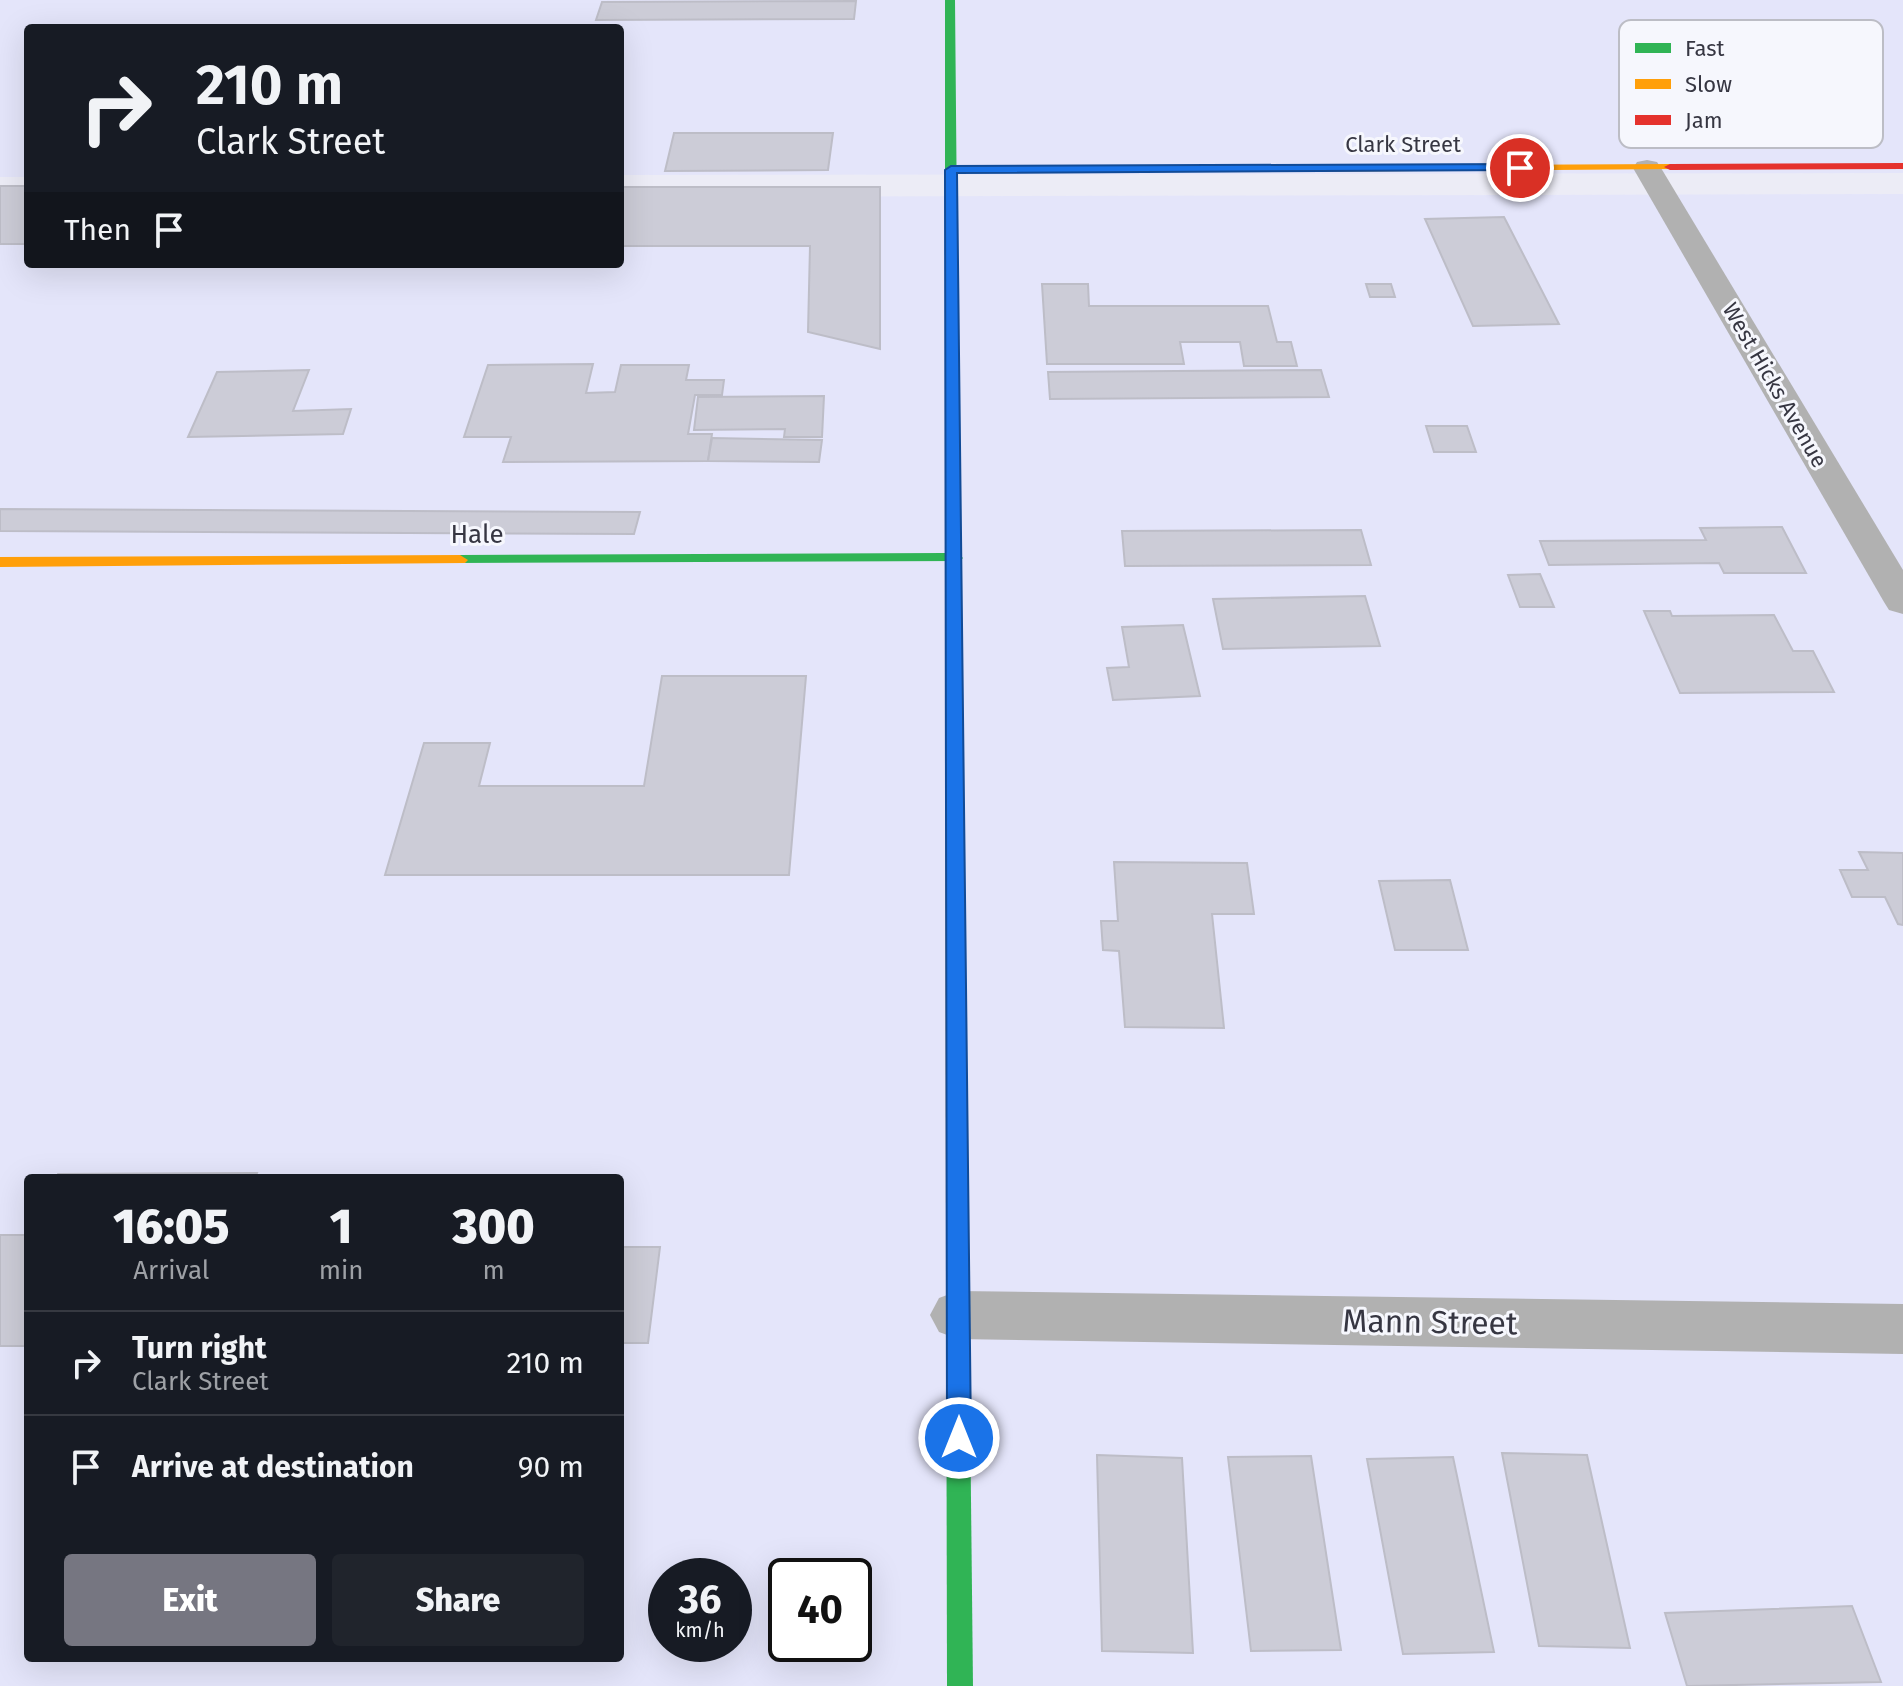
<!DOCTYPE html>
<style>
body{margin:0;font-family:"Fira Sans",sans-serif;background:#20242c;color:#f1f3f6;height:100vh;display:flex;flex-direction:column;font-size:30px;white-space:nowrap}
*{box-sizing:border-box;margin:0}
p{font-size:26px;color:#9ea1a6}
.icon{flex:none;width:44px;height:44px;fill:none;stroke:currentColor;stroke-width:2;stroke-linecap:round;stroke-linejoin:round}
.map{position:relative;flex:1;overflow:hidden}
.panel{position:absolute;left:24px;top:1174px;width:600px;height:488px;display:flex;flex-direction:column;background:#171b24;border-radius:8px;box-shadow:0 8px 32px #0002}
.panel>*{flex:none}
.guide{position:absolute;left:24px;top:24px;width:600px;height:244px;border-radius:8px;box-shadow:0 8px 32px #0002;background:#171b24;color:#f1f3f6;overflow:hidden}
.speed{position:absolute;left:648px;top:1558px;display:flex;gap:16px;font-size:40px;font-weight:700;text-align:center}
.speed>*{display:grid;place-content:center;width:104px;height:104px;border-radius:50%;background:#171b24;box-shadow:0 8px 32px #0002;line-height:1}
.speed small{font-size:20px;font-weight:400}
.speed .limit{border:4px solid #111;border-radius:12px;background:#fff;color:#111}
.pin{position:absolute;display:grid;place-items:center;width:68px;height:68px;color:#fff;margin:-34px;border:4px solid #fff;border-radius:50%;box-shadow:0 2px 8px #0007}
.me{position:absolute;width:88px;margin:-44px;rotate:0deg;stroke-linejoin:round;filter:drop-shadow(0 0 6px #0008)}
.turn{display:flex;align-items:center;gap:28px;height:168px;padding:0 40px;font-size:36px}
.turn .icon{width:104px;height:104px;stroke-width:2.5}
.turn b{display:block;font-size:56px;line-height:68px}
.then{display:flex;align-items:center;height:76px;padding:0 40px;background:#0003;gap:16px;font-size:30px}
.eta{display:flex;justify-content:space-evenly;align-items:center;height:136px;text-align:center}
.eta b{font-size:48px;font-weight:800;line-height:56px}
.primary-button{display:flex;gap:16px;margin-top:auto;padding:16px 40px}
.primary-button a{flex:1;height:92px;border-radius:8px;background:#767681;color:#fff;font-size:32px;font-weight:800;line-height:92px;text-align:center}
.primary-button a+a{background:#20242c;color:#f1f3f6}
ul{padding:0;list-style:none}
li{display:flex;align-items:center;gap:24px;height:104px;padding:0 40px;border-top:2px solid #363941}
li div{flex:1}
li b{display:block;font-size:30px}
li em{font-style:normal}
.map>svg:first-child{display:block}
.built{fill:#e4e5fa;fill-rule:evenodd}
.building{fill:#ccccd7;stroke:#bdbdc7;stroke-width:2}
.lines{fill:none;stroke-linecap:round;stroke-linejoin:round}
.street{fill:#b1b1b1;fill-rule:evenodd}
.fast{fill:#30b455;fill-rule:evenodd}
.slow{fill:#ff9f0a;fill-rule:evenodd}
.jam{fill:#e5322d;fill-rule:evenodd}
.route{fill:#1a73e8;stroke:#114b97;stroke-width:2}
.labels{text-anchor:middle;dominant-baseline:central;stroke-width:6;stroke-linejoin:round;paint-order:stroke}
.far-street-label{font-size:22px;fill:#363642;stroke:#f6f7fd}
.street-label{font-size:26px;fill:#363642;stroke:#f6f7fd}
.near-street-label{font-size:32px;fill:#363642;stroke:#f6f7fd}
.key{fill:#f6f7fd;stroke:#bcbdc5;stroke-width:2}
.key-label{font-size:22px;fill:#363642}
</style>
<div class="map">
<svg width="1903" height="1686" viewBox="0 0 1903 1686">
<rect width="100%" height="100%" fill="#ececf6"/>
<g class="built">
<path d="M 0,0 L 1903,0 L 1903,173 L 620,175 L 620,28 L 28,28 L 28,177 L 0,177 Z"/>
<path d="M 1903,194 L 1903,1686 L 0,1686 L 0,198 L 28,198 L 28,264 L 620,264 L 620,197 ZM 28,1178 L 620,1178 L 620,1658 L 28,1658 ZM 666,1576 L 734,1576 L 734,1644 L 666,1644 ZM 786,1576 L 854,1576 L 854,1644 L 786,1644 Z"/>
</g>
<g class="building">
<path d="M 856,1 L 854,19 L 596,20 L 602,2 Z"/>
<path d="M 674,133 L 833,133 L 828,170 L 665,171 Z"/>
<rect x="0" y="186" width="28" height="58"/>
<path d="M 620,187 L 880,187 L 880,349 L 808,332 L 810,246 L 620,246 Z"/>
<path d="M 1504,217 L 1559,324 L 1473,326 L 1425,219 Z"/>
<path d="M 1042,284 L 1088,284 L 1089,306 L 1268,306 L 1277,342 L 1291,342 L 1297,366 L 1244,366 L 1240,342 L 1180,342 L 1184,364 L 1047,364 Z"/>
<path d="M 1366,284 L 1391,284 L 1395,297 L 1370,297 Z"/>
<path d="M 593,364 L 586,393 L 615,392 L 621,365 L 689,365 L 686,380 L 724,380 L 722,395 L 695,395 L 688,434 L 712,434 L 708,461 L 503,462 L 511,437 L 464,437 L 488,365 Z"/>
<path d="M 309,370 L 293,411 L 351,409 L 343,434 L 188,437 L 217,372 Z"/>
<path d="M 1321,370 L 1329,397 L 1050,399 L 1048,372 Z"/>
<path d="M 824,396 L 822,437 L 784,437 L 785,429 L 694,430 L 698,397 Z"/>
<path d="M 1426,426 L 1467,426 L 1476,452 L 1434,452 Z"/>
<path d="M 712,438 L 822,440 L 819,462 L 708,461 Z"/>
<path d="M 0,509 L 640,512 L 634,534 L 0,531 Z"/>
<path d="M 1782,527 L 1806,573 L 1724,573 L 1719,563 L 1549,565 L 1540,541 L 1706,540 L 1700,528 Z"/>
<path d="M 1361,530 L 1371,565 L 1125,566 L 1122,531 Z"/>
<path d="M 1540,574 L 1554,607 L 1520,607 L 1508,575 Z"/>
<path d="M 1365,596 L 1380,646 L 1223,649 L 1213,599 Z"/>
<path d="M 1644,611 L 1670,611 L 1672,616 L 1774,615 L 1793,651 L 1813,651 L 1834,692 L 1680,693 Z"/>
<path d="M 1183,625 L 1200,696 L 1113,700 L 1107,668 L 1129,667 L 1122,627 Z"/>
<path d="M 662,676 L 806,676 L 789,875 L 385,875 L 424,743 L 490,743 L 479,786 L 644,786 Z"/>
<path d="M 1859,852 L 1903,853 L 1903,925 L 1898,924 L 1885,897 L 1852,897 L 1840,870 L 1868,870 Z"/>
<path d="M 1114,862 L 1247,863 L 1254,914 L 1212,914 L 1224,1028 L 1125,1027 L 1119,951 L 1103,950 L 1101,921 L 1118,921 Z"/>
<path d="M 1450,880 L 1468,950 L 1395,950 L 1379,881 Z"/>
<path d="M 257,1173 L 255,1178 L 56,1178 L 58,1174 Z"/>
<rect x="0" y="1235" width="28" height="111"/>
<path d="M 620,1247 L 660,1247 L 648,1343 L 620,1343 Z"/>
<path d="M 1502,1453 L 1587,1455 L 1630,1648 L 1539,1646 Z"/>
<path d="M 1097,1455 L 1182,1458 L 1193,1653 L 1102,1651 Z"/>
<path d="M 1311,1456 L 1341,1650 L 1251,1651 L 1228,1457 Z"/>
<path d="M 1453,1457 L 1494,1652 L 1403,1654 L 1367,1459 Z"/>
<path d="M 1852,1606 L 1881,1682 L 1687,1686 L 1665,1613 Z"/>
</g>
<g class="lines">
<g class="street">
<path d="M 1647,160 L 1657,162 L 1661,168 L 1903,570 L 1903,614 L 1889,610 L 1884,602 L 1633,168 L 1637,162 Z"/>
<path d="M 958,1291 L 1903,1304 L 1903,1354 L 958,1339 L 939,1332 L 930,1315 L 939,1298 Z"/>
</g>
<g class="fast">
<path d="M 945,0 L 955,0 L 960,555 L 963,558 L 960,561 L 455,563 L 452,560 L 460,555 L 945,553 Z"/>
<path d="M 957,1208 L 965,1211 L 968,1217 L 973,1686 L 947,1686 L 946,1217 L 949,1211 Z"/>
</g>
<g class="slow">
<path d="M 1670,164 L 1674,165 L 1674,169 L 1280,172 L 1274,169 L 1280,166 Z"/>
<path d="M 953,549 L 961,554 L 968,1217 L 965,1223 L 957,1226 L 949,1223 L 946,1217 L 945,554 Z"/>
<path d="M 460,555 L 468,560 L 465,563 L 0,567 L 0,557 Z"/>
</g>
<g class="jam">
<path d="M 1903,163 L 1903,169 L 1670,170 L 1664,167 L 1670,164 Z"/>
<path d="M 1280,166 L 1286,169 L 1284,171 L 951,173 L 945,170 L 951,167 Z"/>
</g>
</g>
<path class="route" d="M 1520,164 L 1526,168 L 1524,170 L 957,173 L 971,1438 L 967,1446 L 959,1450 L 950,1446 L 947,1438 L 945,170 L 951,166 Z"/>
<g class="labels">
<g class="far-street-label">
<text x="1403" y="144">Clark Street</text>
<text transform="translate(1775 385) rotate(60)">West Hicks Avenue</text>
</g>
<g class="street-label">
<text x="477" y="534">Hale</text>
</g>
<g class="near-street-label">
<text transform="translate(1430 1322) rotate(1)">Mann Street</text>
</g>
</g>
<rect x="1619" y="20" width="264" height="128" rx="12" class="key"/>
<rect x="1635" y="43" width="36" height="10" fill="#30b455"/>
<rect x="1635" y="79" width="36" height="10" fill="#ff9f0a"/>
<rect x="1635" y="115" width="36" height="10" fill="#e5322d"/>
<g class="key-label">
<text x="1685" y="56">Fast</text>
<text x="1685" y="92">Slow</text>
<text x="1685" y="128">Jam</text>
</g>
</svg>
<div class="speed"><div>36<small>km/h</small></div><div class="limit">40</div></div>
<div class="pin" style="left:1520px;top:168px;background:#d93025"><svg class="icon" aria-label="arrive" viewBox="0 0 24 24"><path d="M6 21V4h12l-3 4 3 4H6"/></svg></div>
<svg class="me" style="left:959px;top:1438px" viewBox="-20 -20 40 40"><circle r="17" fill="#1a73e8" stroke="#fff" stroke-width="3"/><path d="M0-11L8 9 0 5-8 9z" fill="#fff"/></svg>
<div class="guide">
<div class="turn"><svg class="icon" aria-label="right" viewBox="0 0 24 24"><path d="M7 20v-9h11M14 6l5 5-5 5"/></svg><div><b>210 m</b>Clark Street</div></div>
<div class="then">Then<svg class="icon" aria-label="arrive" viewBox="0 0 24 24"><path d="M6 21V4h12l-3 4 3 4H6"/></svg></div>
</div>
<section class="panel">
<div class="eta">
<div><b>16:05</b><p>Arrival</p></div>
<div><b>1</b><p>min</p></div>
<div><b>300</b><p>m</p></div>
</div>
<ul>
<li><svg class="icon" aria-label="right" viewBox="0 0 24 24"><path d="M7 20v-9h11M14 6l5 5-5 5"/></svg><div><b>Turn right</b><p>Clark Street</p></div><em>210 m</em></li>
<li><svg class="icon" aria-label="arrive" viewBox="0 0 24 24"><path d="M6 21V4h12l-3 4 3 4H6"/></svg><div><b>Arrive at destination</b></div><em>90 m</em></li>
</ul>
<div class="primary-button"><a>Exit</a><a>Share</a></div>
</section>
</div>
